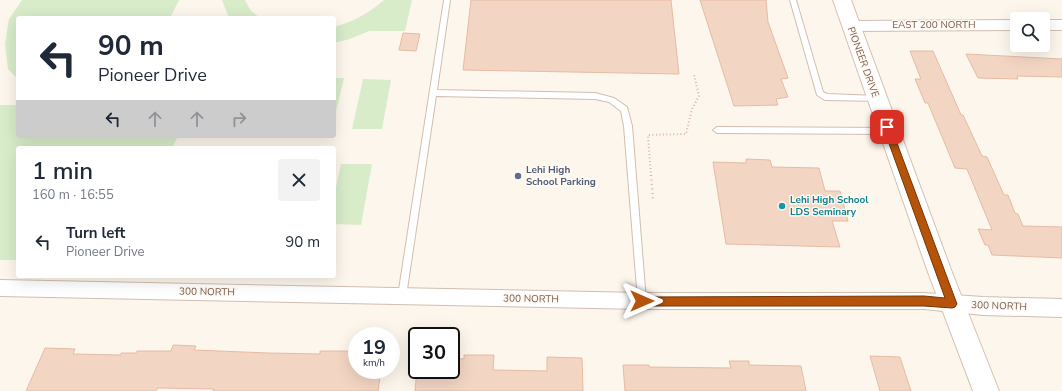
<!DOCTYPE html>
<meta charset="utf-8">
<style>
body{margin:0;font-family:"Nunito Sans",sans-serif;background:#f2f2f3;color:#1f2937;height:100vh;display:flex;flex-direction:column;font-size:15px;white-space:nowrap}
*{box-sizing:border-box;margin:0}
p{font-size:13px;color:#747a83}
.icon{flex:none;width:22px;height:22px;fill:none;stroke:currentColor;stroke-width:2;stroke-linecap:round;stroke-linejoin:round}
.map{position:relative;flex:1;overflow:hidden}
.panel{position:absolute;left:16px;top:146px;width:320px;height:132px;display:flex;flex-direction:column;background:#fff;border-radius:4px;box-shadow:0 4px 16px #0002}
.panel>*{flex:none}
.top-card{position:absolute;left:16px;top:16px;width:320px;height:122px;border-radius:4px;box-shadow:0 4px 16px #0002;background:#fff;color:#1f2937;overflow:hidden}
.buttons{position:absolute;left:1010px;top:12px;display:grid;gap:8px}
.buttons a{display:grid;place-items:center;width:40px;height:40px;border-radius:4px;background:#fff;box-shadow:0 4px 16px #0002;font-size:20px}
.speed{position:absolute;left:348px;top:327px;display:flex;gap:8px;font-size:20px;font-weight:700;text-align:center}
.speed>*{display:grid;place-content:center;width:52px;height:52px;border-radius:50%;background:#fff;box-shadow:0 4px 16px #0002;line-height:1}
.speed small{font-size:10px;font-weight:400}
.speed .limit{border:2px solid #111;border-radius:6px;background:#fff;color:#111}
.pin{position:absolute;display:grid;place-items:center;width:34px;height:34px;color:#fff;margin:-17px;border-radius:8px;box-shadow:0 2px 6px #0006}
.me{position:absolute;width:44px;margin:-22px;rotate:90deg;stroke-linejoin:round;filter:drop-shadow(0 0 3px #0008)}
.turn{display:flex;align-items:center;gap:14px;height:84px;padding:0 16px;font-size:18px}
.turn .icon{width:52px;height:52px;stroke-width:2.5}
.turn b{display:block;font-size:28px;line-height:34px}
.lanes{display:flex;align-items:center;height:38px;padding:0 16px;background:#0003;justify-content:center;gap:20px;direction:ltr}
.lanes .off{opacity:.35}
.round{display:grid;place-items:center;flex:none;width:42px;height:42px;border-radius:4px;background:#f2f2f3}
.summary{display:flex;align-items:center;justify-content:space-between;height:68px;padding:0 16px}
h1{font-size:24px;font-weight:600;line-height:30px}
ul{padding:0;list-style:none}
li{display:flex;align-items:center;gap:12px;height:56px;padding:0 16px}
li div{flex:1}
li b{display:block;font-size:15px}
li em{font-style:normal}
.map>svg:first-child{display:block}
.green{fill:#d8ecc9}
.building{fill:#f3d5c3;stroke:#e6bba3}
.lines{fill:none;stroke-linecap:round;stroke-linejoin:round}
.lane-casing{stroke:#d1beb0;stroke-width:2}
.street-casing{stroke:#d1beb0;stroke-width:2}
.secondary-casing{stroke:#d6c0b0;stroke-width:2}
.path-far1{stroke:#d9b8a5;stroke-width:2;stroke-dasharray:1 2.5;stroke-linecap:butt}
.path{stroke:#d9b8a5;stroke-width:2.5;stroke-dasharray:1 3.5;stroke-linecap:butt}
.lane{fill:#fff;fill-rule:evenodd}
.street{fill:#fff;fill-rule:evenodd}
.secondary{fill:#fff;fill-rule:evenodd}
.route{fill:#b45309;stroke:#753606}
.service-dot{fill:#5c6f8a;stroke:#fffaf3;stroke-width:1.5}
.culture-dot{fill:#0f9aa8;stroke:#fffaf3;stroke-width:1.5}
.labels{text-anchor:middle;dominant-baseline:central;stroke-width:3;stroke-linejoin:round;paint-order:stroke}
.street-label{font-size:10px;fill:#7a5c4d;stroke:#fffaf3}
.service-label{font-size:10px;font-weight:bold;fill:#4e5e75;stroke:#fffaf3;text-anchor:start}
.culture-label{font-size:10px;font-weight:bold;fill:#0d838f;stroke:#fffaf3;text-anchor:start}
</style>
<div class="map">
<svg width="1062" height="391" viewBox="0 0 1062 391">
<rect width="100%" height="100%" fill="#fdf6ec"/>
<g class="green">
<path d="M 22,0 L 179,0 L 170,18 L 18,18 L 18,79 L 8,69 L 5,44 L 9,19 Z"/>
<path d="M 222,0 L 245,0 L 251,11 L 260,18 L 229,18 Z"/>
<path d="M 384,0 L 412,0 L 405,31 L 369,31 L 350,39 L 334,43 L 334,27 C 353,22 369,13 384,0 Z"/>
<path d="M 334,78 L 344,78 L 334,119 Z"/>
<path d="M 363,79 L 391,80 L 382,129 L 352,129 Z"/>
<path d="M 0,105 L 18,105 L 18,136 L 178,136 L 172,148 L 18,148 L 18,260 L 0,260 Z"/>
<path d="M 341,164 L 372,164 L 361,225 L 334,224 L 334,197 Z"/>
</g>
<g class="building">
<path d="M 471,0 L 671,0 L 679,74 L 463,70 Z"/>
<path d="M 700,0 L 766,0 L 768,22 L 788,78 L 781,79 L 788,97 L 776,99 L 778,105 L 734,106 Z"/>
<path d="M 403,33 L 420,34 L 416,51 L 399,50 Z"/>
<path d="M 910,51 L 933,51 L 961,115 L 963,115 L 982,156 L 987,157 L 1004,195 L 1008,195 L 1015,213 L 1018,214 L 1023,226 L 1062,227 L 1062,258 L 992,255 L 988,245 L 985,245 L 978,229 L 992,230 L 967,169 L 955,168 L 928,103 L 925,103 L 915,79 L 921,79 Z"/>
<path d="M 966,54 L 1062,59 L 1062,77 L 1017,76 L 1018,79 L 978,78 Z"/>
<path d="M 746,159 L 770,160 L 772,167 L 819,168 L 825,191 L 840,191 L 848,221 L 832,221 L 840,247 L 726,244 L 713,162 L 746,163 Z"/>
<path d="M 173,345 L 196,346 L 194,350 L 268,353 L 320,354 L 320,351 L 357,351 L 357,370 L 381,370 L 378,391 L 213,391 L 214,389 L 157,388 L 156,391 L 26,391 L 45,348 L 75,349 L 73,354 L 121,355 L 121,353 L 136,353 L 137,351 L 171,351 Z"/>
<path d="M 464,355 L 494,355 L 493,370 L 547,371 L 547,357 L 582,358 L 583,391 L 415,391 L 417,370 L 451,370 L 451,358 L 464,359 Z"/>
<path d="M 870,356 L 900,357 L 911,391 L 880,391 Z"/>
<path d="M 729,361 L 749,361 L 749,365 L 801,366 L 806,391 L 625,391 L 623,365 L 649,365 L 649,367 L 731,368 Z"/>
</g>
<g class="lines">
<defs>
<g id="lane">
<path d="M 444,0 L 450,0 L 437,90 L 595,93 L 614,98 L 627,107 L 632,126 L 646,301 L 645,304 L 642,305 L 639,304 L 638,301 L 624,126 L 621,111 L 609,102 L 595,99 L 436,96 L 406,296 L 405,299 L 402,300 L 399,299 L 398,296 Z"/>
<path d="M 790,0 L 796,0 L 823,92 L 827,94 L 877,96 L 880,97 L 881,99 L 880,101 L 825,100 L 817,95 Z"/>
<path d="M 717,127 L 888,128 L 892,131 L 888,134 L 717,133 L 713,130 Z"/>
</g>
<g id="street">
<path d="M 1017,20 L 1017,30 L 850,31 L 845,29 L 843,26 L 845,23 L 850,21 Z"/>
<rect x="1043" y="20" width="19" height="10"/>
<path d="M 0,280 L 642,293 L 924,293 L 983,297 L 1062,299 L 1062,317 L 983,315 L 924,309 L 642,309 L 0,296 Z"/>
</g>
<path id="secondary" d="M 833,0 L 851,0 L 953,275 L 999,391 L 973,391 L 929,275 Z"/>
</defs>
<use href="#lane" class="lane-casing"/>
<use href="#street" class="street-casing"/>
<use href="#secondary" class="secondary-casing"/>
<path class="path-far1" d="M 651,176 L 648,135 L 686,134 L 692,109 L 699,96 L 694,74"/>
<path class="path" d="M 651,175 L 653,200"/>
<use href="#lane" class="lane"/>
<use href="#street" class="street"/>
<use href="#secondary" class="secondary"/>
</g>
<path class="route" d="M 887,124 L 891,127 L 957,304 L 955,307 L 952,308 L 924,306 L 642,306 L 638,305 L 637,301 L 638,298 L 642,297 L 924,296 L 945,298 L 883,127 Z"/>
<circle class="service-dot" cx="518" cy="176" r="4"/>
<circle class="culture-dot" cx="782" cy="206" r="4"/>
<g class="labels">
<g class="street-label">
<text x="934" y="25">EAST 200 NORTH</text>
<text transform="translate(863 62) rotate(70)">PIONEER DRIVE</text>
<text transform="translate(207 292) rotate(1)">300 NORTH</text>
<text transform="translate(531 299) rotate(1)">300 NORTH</text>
<text transform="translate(999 306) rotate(2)">300 NORTH</text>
</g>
<g class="service-label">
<text x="526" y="170">Lehi High<tspan x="526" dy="12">School Parking</tspan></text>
</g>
<g class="culture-label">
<text x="790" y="200">Lehi High School<tspan x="790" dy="12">LDS Seminary</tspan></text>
</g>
</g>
</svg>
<div class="buttons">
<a><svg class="icon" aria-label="search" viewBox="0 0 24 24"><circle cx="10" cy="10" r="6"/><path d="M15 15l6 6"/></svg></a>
</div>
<div class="speed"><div>19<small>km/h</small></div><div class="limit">30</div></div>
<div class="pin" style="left:887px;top:127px;background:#d93025"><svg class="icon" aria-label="arrive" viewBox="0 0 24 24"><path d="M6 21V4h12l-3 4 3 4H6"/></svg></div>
<svg class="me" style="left:642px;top:301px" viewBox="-20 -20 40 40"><path d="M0-17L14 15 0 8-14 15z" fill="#b45309" stroke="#fff" stroke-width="4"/></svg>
<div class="top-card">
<div class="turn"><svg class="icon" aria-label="left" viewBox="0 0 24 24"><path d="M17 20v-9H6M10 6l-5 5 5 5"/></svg><div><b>90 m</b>Pioneer Drive</div></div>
<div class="lanes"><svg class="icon" aria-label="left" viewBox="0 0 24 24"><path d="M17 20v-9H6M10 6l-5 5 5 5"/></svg><svg class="icon off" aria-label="ahead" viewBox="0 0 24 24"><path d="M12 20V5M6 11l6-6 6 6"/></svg><svg class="icon off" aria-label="ahead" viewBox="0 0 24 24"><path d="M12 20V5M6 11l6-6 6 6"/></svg><svg class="icon off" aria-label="right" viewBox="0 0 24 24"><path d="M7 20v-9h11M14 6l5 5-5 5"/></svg></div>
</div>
<section class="panel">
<div class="summary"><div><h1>1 min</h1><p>160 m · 16:55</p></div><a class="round"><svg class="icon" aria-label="close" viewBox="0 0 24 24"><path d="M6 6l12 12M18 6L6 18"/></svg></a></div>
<ul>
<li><svg class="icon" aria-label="left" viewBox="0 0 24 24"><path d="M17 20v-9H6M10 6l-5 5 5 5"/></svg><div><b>Turn left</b><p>Pioneer Drive</p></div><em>90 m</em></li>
</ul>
</section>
</div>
